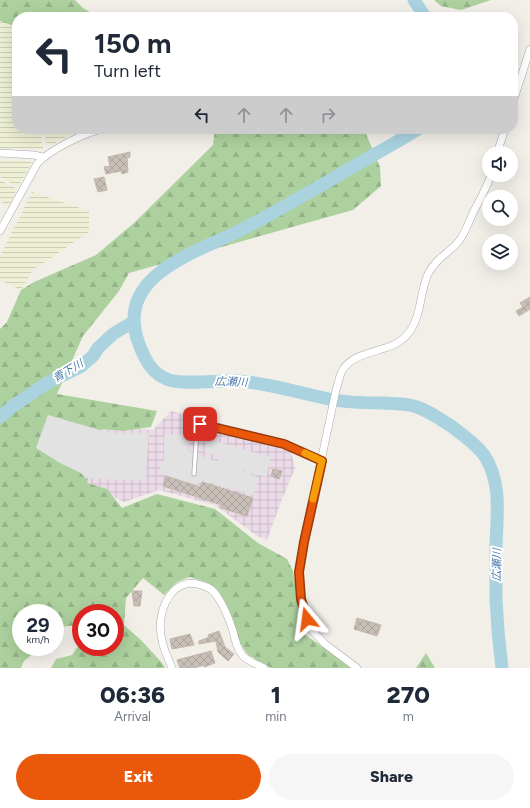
<!DOCTYPE html>
<meta charset="utf-8">
<style>
body{margin:0;font-family:Figtree,"Noto Sans JP",sans-serif;background:#f6f6f7;color:#1f2937;height:100vh;display:flex;flex-direction:column;font-size:15px;white-space:nowrap}
*{box-sizing:border-box;margin:0}
p{font-size:13px;color:#747a83}
.icon{flex:none;width:22px;height:22px;fill:none;stroke:currentColor;stroke-width:2;stroke-linecap:round;stroke-linejoin:round}
.map{position:relative;height:668px;overflow:hidden}
.panel{display:flex;flex-direction:column;background:#fff;flex:1}
.panel>*{flex:none}
.top-card{position:absolute;left:12px;top:12px;width:506px;height:122px;border-radius:16px;box-shadow:0 4px 16px #0002;background:#fff;color:#1f2937;overflow:hidden}
.fabs{position:absolute;left:482px;top:146px;display:grid;gap:8px}
.fabs a{display:grid;place-items:center;width:36px;height:36px;border-radius:50%;background:#fff;box-shadow:0 4px 16px #0002;font-size:20px}
.speed{position:absolute;left:12px;top:604px;display:flex;gap:8px;font-size:20px;font-weight:700;text-align:center}
.speed>*{display:grid;place-content:center;width:52px;height:52px;border-radius:50%;background:#fff;box-shadow:0 4px 16px #0002;line-height:1}
.speed small{font-size:10px;font-weight:400}
.speed .limit{border:6px solid #d22;background:#fff;color:#111}
.pin{position:absolute;display:grid;place-items:center;width:34px;height:34px;color:#fff;margin:-17px;border-radius:8px;box-shadow:0 2px 6px #0006}
.me{position:absolute;width:44px;margin:-22px;rotate:344deg;stroke-linejoin:round;filter:drop-shadow(0 0 3px #0008)}
.turn{display:flex;align-items:center;gap:14px;height:84px;padding:0 16px;font-size:18px}
.turn .icon{width:52px;height:52px;stroke-width:2.5}
.turn b{display:block;font-size:28px;line-height:34px}
.lanes{display:flex;align-items:center;height:38px;padding:0 16px;background:#0003;justify-content:center;gap:20px;direction:ltr}
.lanes .off{opacity:.35}
.eta{display:flex;justify-content:space-evenly;align-items:center;height:68px;text-align:center}
.eta b{font-size:24px;font-weight:800;line-height:28px}
.action{display:flex;gap:8px;margin-top:auto;padding:8px 16px}
.action a{flex:1;height:46px;border-radius:24px;background:#ea580c;color:#fff;font-size:16px;font-weight:800;line-height:46px;text-align:center}
.action a+a{background:#f6f6f7;color:#1f2937}
.map>svg:first-child{display:block}
.industrial{fill:url(#industrial-grid)}
.farmland{fill:url(#farmland-rules)}
.forest{fill:url(#forest-firs)}
.parking{fill:#e2e2e2}
.lines{fill:none;stroke-linecap:round;stroke-linejoin:round}
.river{stroke:#aad3df;stroke-width:13}
.building{fill:url(#building-cross-hatch);stroke:#c4b6ab}
.service-casing{stroke:#a9a9a9;stroke-width:5}
.minor-casing{stroke:#a9a9a9;stroke-width:8}
.service{stroke:#fff;stroke-width:3.5}
.minor{stroke:#fff;stroke-width:7}
.route-casing{stroke:#983908;stroke-width:10}
.route{stroke:#ea580c;stroke-width:7}
.slow{stroke:#f59e0b;stroke-width:7}
.labels{text-anchor:middle;dominant-baseline:central;stroke-width:4;stroke-linejoin:round;paint-order:stroke}
.water-label{font-size:11px;font-style:italic;fill:#4a7aab;stroke:#fff}
</style>
<div class="map">
<svg width="530" height="668" viewBox="0 0 530 668">
<defs>
<pattern id="industrial-grid" width="8" height="8" patternUnits="userSpaceOnUse"><rect width="8" height="8" fill="#ebdbe8"/><path d="M0 4h8M4 0v8" fill="none" stroke="#c9bcc7"/></pattern>
<pattern id="farmland-rules" width="6" height="5" patternUnits="userSpaceOnUse"><rect width="6" height="5" fill="#eef0d5"/><path d="M0 2.5h6" fill="none" stroke="#ccceb7"/></pattern>
<pattern id="forest-firs" width="22" height="20" patternUnits="userSpaceOnUse"><rect width="22" height="20" fill="#add19e"/><path d="M5 1l3.5 6h-7zM16 11l3.5 6h-7z" fill="#95b388"/></pattern>
<pattern id="building-cross-hatch" width="8" height="8" patternUnits="userSpaceOnUse"><rect width="8" height="8" fill="#c7bfb8"/><path d="M0 0l8 8M0 8l8-8" fill="none" stroke="#aba49e"/></pattern>
</defs>
<rect width="100%" height="100%" fill="#f2efe9"/>
<path class="industrial" d="M 171,411 L 288,440 L 295,468 L 281,502 L 267,540 L 257,536 L 215,505 L 159,490 L 124,502 L 81,480 L 101,426 L 153,430 Z"/>
<g class="farmland">
<path d="M 0,13 L 17,18 L 17,129 L 40,129 L 43,149 L 0,148 Z"/>
<path d="M 44,129 L 81,129 L 51,145 L 46,143 Z"/>
<path d="M 18,160 L 32,162 L 18,187 L 0,177 L 0,161 Z"/>
<path d="M 0,180 L 17,189 L 9,206 L 0,201 Z"/>
<path d="M 32,192 L 89,211 L 89,232 L 33,270 L 21,290 L 0,280 L 0,256 Z"/>
</g>
<g class="forest">
<path d="M 0,0 L 75,0 L 83,8 L 98,17 L 17,17 L 17,27 L 0,21 Z"/>
<path d="M 434,0 L 491,0 L 461,10 L 441,6 Z"/>
<path d="M 215,129 L 364,129 L 380,167 L 381,186 L 353,210 L 129,273 L 119,291 L 83,336 L 57,394 L 157,411 L 151,427 L 123,431 L 102,429 L 87,483 L 107,489 L 122,508 L 157,494 L 215,509 L 258,543 L 287,559 L 293,571 L 304,634 L 353,668 L 271,668 L 248,655 L 240,643 L 227,605 L 217,589 L 206,582 L 189,577 L 177,582 L 164,595 L 143,578 L 126,598 L 124,625 L 142,641 L 163,664 L 165,668 L 51,668 L 56,659 L 72,655 L 81,642 L 81,647 L 115,647 L 115,613 L 81,613 L 81,635 L 77,625 L 61,627 L 59,638 L 55,639 L 55,613 L 21,613 L 21,647 L 41,647 L 24,661 L 21,668 L 0,668 L 0,329 L 7,322 L 21,290 L 34,282 L 96,255 L 134,223 L 213,145 Z"/>
<path d="M 426,653 L 435,668 L 416,668 Z"/>
</g>
<g class="parking">
<path d="M 48,415 L 110,433 L 149,433 L 145,481 L 85,478 L 81,473 L 60,463 L 36,448 Z"/>
<path d="M 190,434 L 188,451 L 218,462 L 219,456 L 204,452 L 208,439 L 271,457 L 266,477 L 238,469 L 259,478 L 253,495 L 200,480 L 197,485 L 158,473 L 164,461 L 164,435 Z"/>
</g>
<g class="lines">
<g class="river">
<path d="M 414,0 L 425,17"/>
<path d="M 418,129 C 396,143 373,155 351,168 C 312,191 274,213 235,233 C 189,255 114,278 139,344 C 145,360 152,374 169,380 C 186,385 219,380 238,381 C 269,383 299,393 329,399 C 347,403 365,403 383,403 C 394,404 406,403 417,407 C 429,411 440,419 451,426 C 463,435 475,443 484,455 C 502,482 497,515 496,546 C 496,564 496,582 496,600 C 497,622 499,645 502,668"/>
<path d="M 0,417 L 13,406 L 49,382 L 80,367 L 93,356 L 98,348 L 113,334 L 133,322"/>
</g>
</g>
<g class="building">
<path d="M 130,152 L 130,157 L 127,158 L 128,172 L 122,174 L 121,171 L 106,174 L 104,167 L 110,166 L 108,157 Z"/>
<path d="M 104,177 L 107,190 L 98,192 L 94,179 Z"/>
<path d="M 530,297 L 530,309 L 519,316 L 516,311 L 523,307 L 520,303 Z"/>
<path d="M 273,469 L 282,471 L 279,479 L 271,476 Z"/>
<path d="M 166,476 L 200,487 L 202,482 L 253,498 L 247,516 L 221,508 L 222,505 L 163,486 Z"/>
<path d="M 132,591 L 142,591 L 140,606 L 134,606 Z"/>
<path d="M 357,618 L 381,625 L 377,636 L 354,629 Z"/>
<path d="M 219,631 L 225,647 L 234,654 L 228,661 L 218,652 L 216,641 L 199,644 L 199,641 L 209,637 L 208,635 Z"/>
<path d="M 190,634 L 194,645 L 172,649 L 170,639 Z"/>
<path d="M 211,651 L 215,663 L 204,667 L 204,665 L 193,668 L 180,668 L 177,660 Z"/>
</g>
<g class="lines">
<defs>
<path id="service" d="M 194,474 L 197,429 L 200,424 L 284,444 L 321,461"/>
<g id="minor">
<path d="M 513,102 L 530,49"/>
<path d="M 149,129 L 161,130 L 182,129"/>
<path d="M 0,153 L 34,155 L 43,157"/>
<path d="M 497,153 L 505,129"/>
<path d="M 0,231 L 37,164 C 48,151 85,132 103,129"/>
<path d="M 172,668 C 165,652 158,636 161,618 C 164,598 178,577 201,585 C 205,586 209,588 212,590 C 221,599 229,619 233,631 C 235,640 237,649 243,656 C 248,661 258,665 264,668"/>
<path d="M 357,668 L 325,644 L 310,628 L 303,610 L 299,583 L 299,572 L 304,542 L 336,390 C 338,385 339,378 341,373 C 353,348 388,355 406,336 C 422,319 419,294 428,274 C 435,259 449,253 459,241 C 466,232 469,221 474,211 C 480,199 487,187 491,175"/>
</g>
</defs>
<use href="#service" class="service-casing"/>
<use href="#minor" class="minor-casing"/>
<use href="#service" class="service"/>
<use href="#minor" class="minor"/>
</g>
<g class="lines">
<defs>
<path id="route" d="M 200,424 L 284,444 L 322,461 L 304,542 L 299,572 L 301,599 L 307,619"/>
</defs>
<use href="#route" class="route-casing"/>
<use href="#route" class="route"/>
<path class="slow" d="M 305,453 L 322,461 L 313,499"/>
</g>
<g class="labels">
<g class="water-label">
<text transform="translate(68 371) rotate(-31)">青下川</text>
<text transform="translate(231 382) rotate(2)">広瀬川</text>
<text transform="translate(497 565) rotate(-89)">広瀬川</text>
</g>
</g>
</svg>
<div class="fabs">
<a><svg class="icon" aria-label="sound" viewBox="0 0 24 24"><path d="M4 9h4l5-4v14l-5-4H4zM17 9q2 3 0 6"/></svg></a>
<a><svg class="icon" aria-label="search" viewBox="0 0 24 24"><circle cx="10" cy="10" r="6"/><path d="M15 15l6 6"/></svg></a>
<a><svg class="icon" aria-label="layers" viewBox="0 0 24 24"><path d="M12 4l9 5-9 5-9-5zM3 14l9 5 9-5"/></svg></a>
</div>
<div class="speed"><div>29<small>km/h</small></div><div class="limit">30</div></div>
<div class="pin" style="left:200px;top:424px;background:#d93025"><svg class="icon" aria-label="arrive" viewBox="0 0 24 24"><path d="M6 21V4h12l-3 4 3 4H6"/></svg></div>
<svg class="me" style="left:307px;top:619px" viewBox="-20 -20 40 40"><path d="M0-17L14 15 0 8-14 15z" fill="#ea580c" stroke="#fff" stroke-width="4"/></svg>
<div class="top-card">
<div class="turn"><svg class="icon" aria-label="left" viewBox="0 0 24 24"><path d="M17 20v-9H6M10 6l-5 5 5 5"/></svg><div><b>150 m</b>Turn left</div></div>
<div class="lanes"><svg class="icon" aria-label="left" viewBox="0 0 24 24"><path d="M17 20v-9H6M10 6l-5 5 5 5"/></svg><svg class="icon off" aria-label="ahead" viewBox="0 0 24 24"><path d="M12 20V5M6 11l6-6 6 6"/></svg><svg class="icon off" aria-label="ahead" viewBox="0 0 24 24"><path d="M12 20V5M6 11l6-6 6 6"/></svg><svg class="icon off" aria-label="right" viewBox="0 0 24 24"><path d="M7 20v-9h11M14 6l5 5-5 5"/></svg></div>
</div>
</div>
<section class="panel">
<div class="eta">
<div><b>06:36</b><p>Arrival</p></div>
<div><b>1</b><p>min</p></div>
<div><b>270</b><p>m</p></div>
</div>
<div class="action"><a>Exit</a><a>Share</a></div>
</section>
